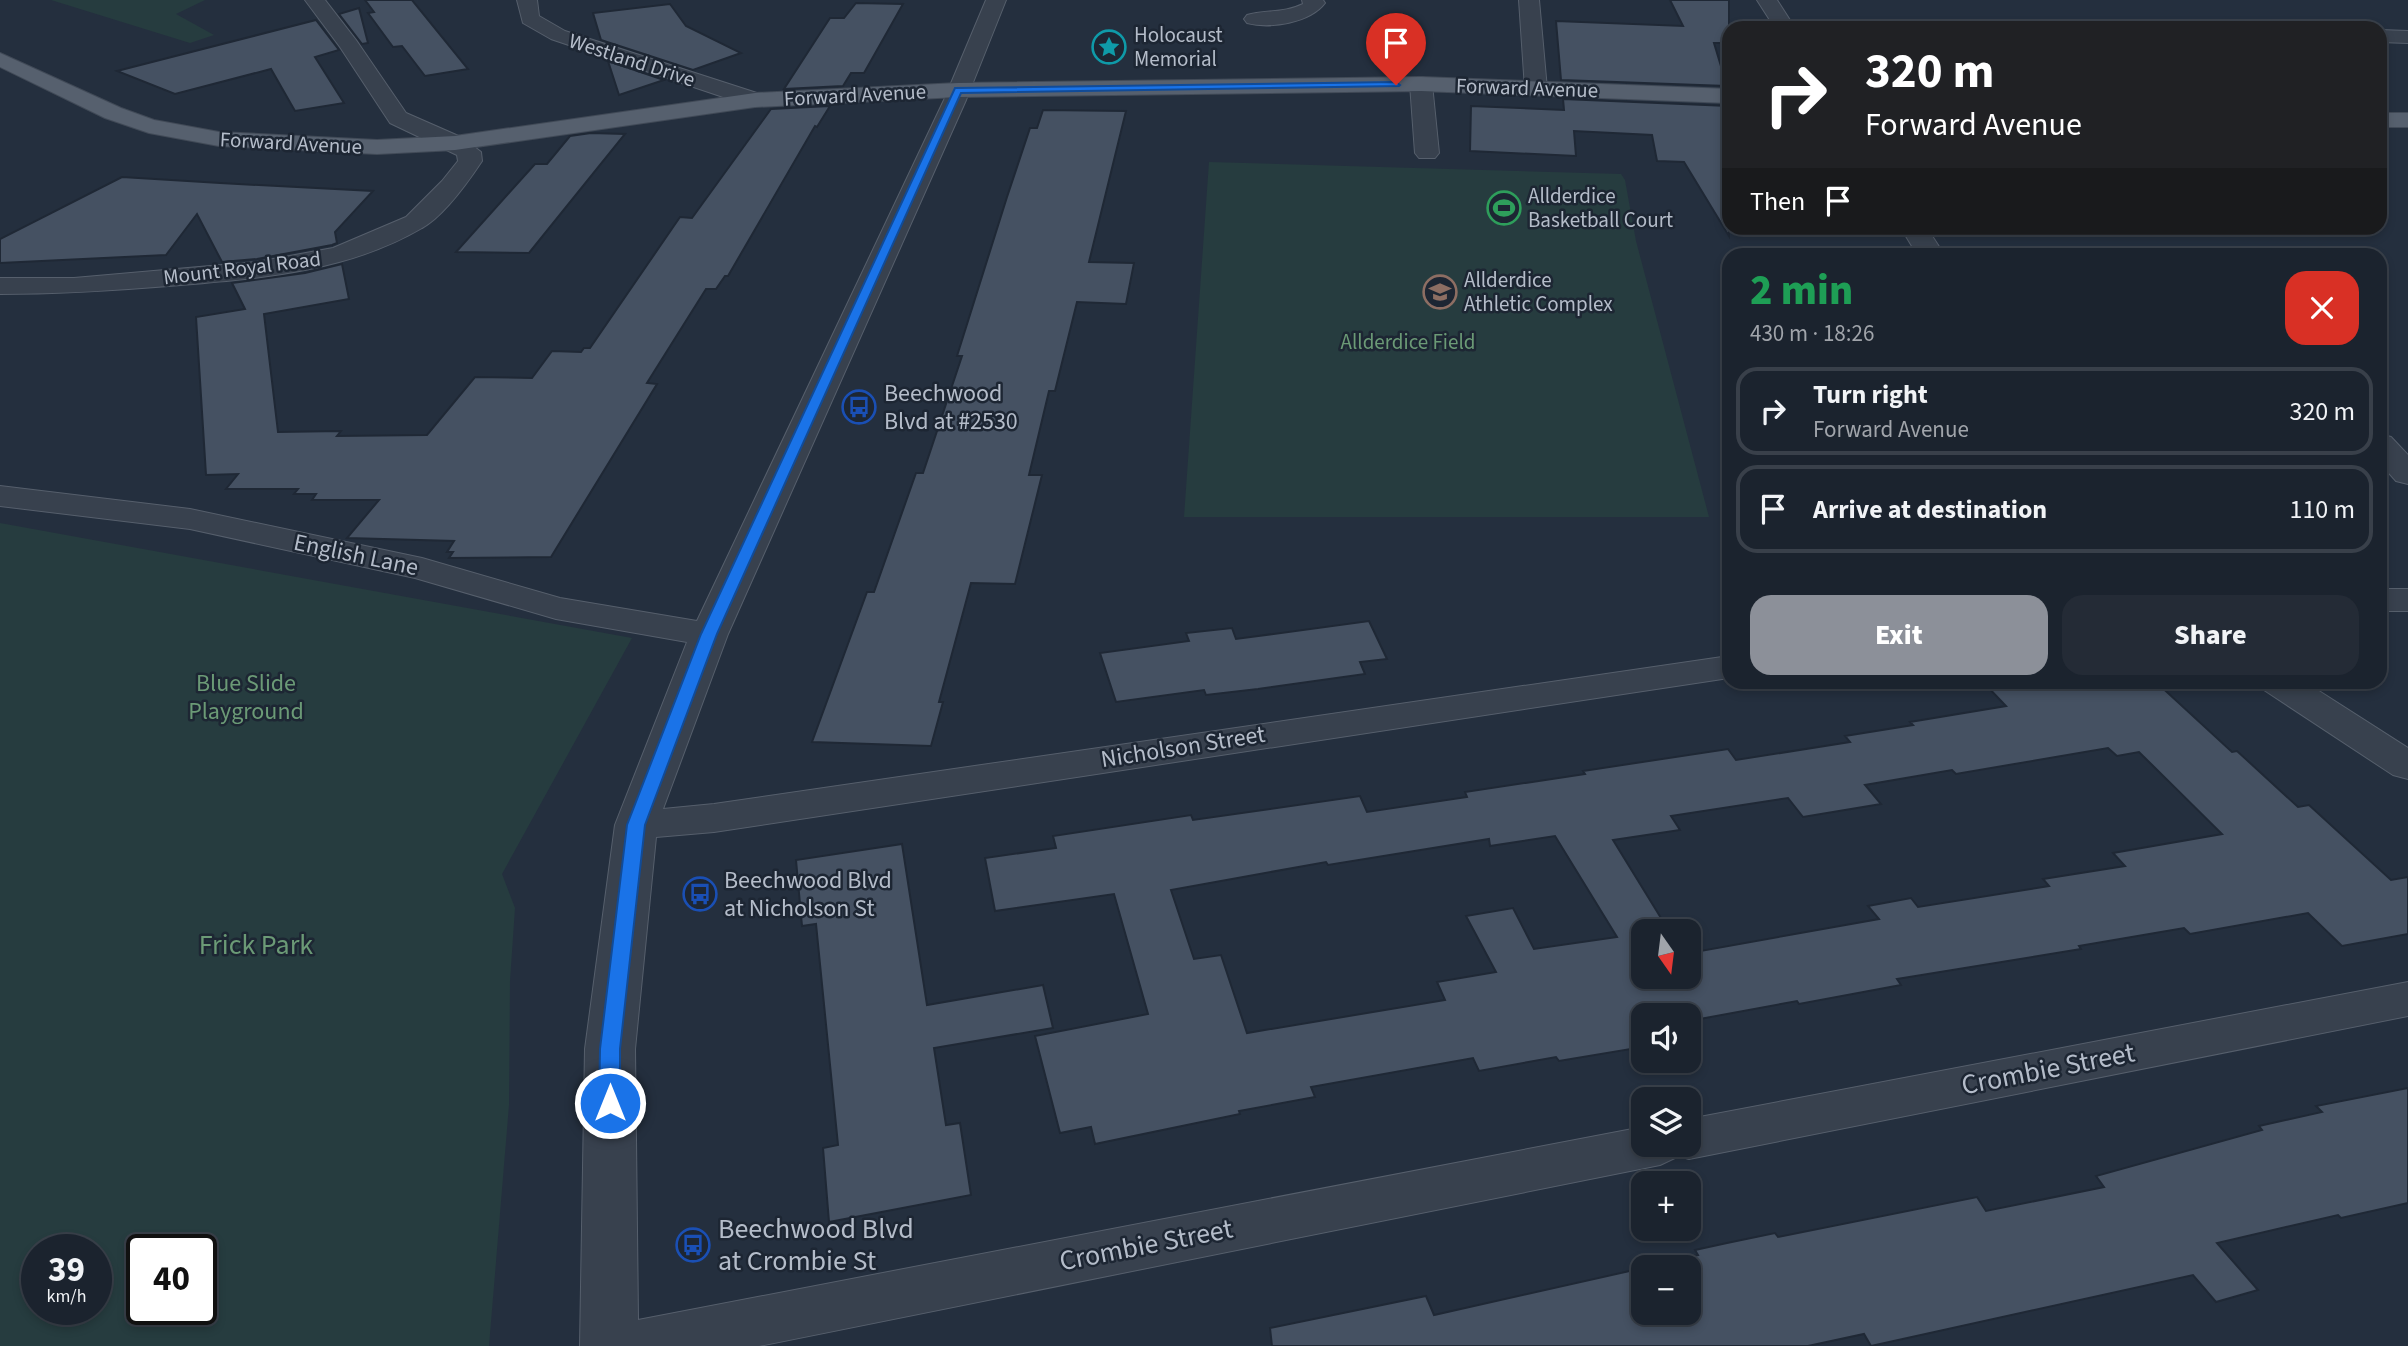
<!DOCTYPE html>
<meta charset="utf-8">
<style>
body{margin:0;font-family:"Source Sans 3",sans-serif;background:#242b36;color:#f1f3f6;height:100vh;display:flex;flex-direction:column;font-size:26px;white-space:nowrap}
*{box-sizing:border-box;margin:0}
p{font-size:23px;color:#a0a4aa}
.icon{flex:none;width:38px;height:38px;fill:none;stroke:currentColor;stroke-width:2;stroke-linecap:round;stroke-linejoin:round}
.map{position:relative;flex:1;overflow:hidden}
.side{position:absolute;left:1722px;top:248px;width:665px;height:441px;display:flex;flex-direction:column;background:#1b232e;border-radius:21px;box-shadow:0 4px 10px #0003,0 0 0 2px #39404a}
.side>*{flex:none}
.top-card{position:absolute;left:1722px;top:21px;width:665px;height:214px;border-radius:21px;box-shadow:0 4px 10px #0003,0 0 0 2px #39404a;background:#202124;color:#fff;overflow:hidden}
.needle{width:46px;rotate:166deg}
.tools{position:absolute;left:1631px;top:919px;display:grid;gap:14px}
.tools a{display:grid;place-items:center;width:70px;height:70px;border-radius:14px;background:#1b232e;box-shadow:0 4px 10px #0003,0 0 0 2px #39404a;font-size:35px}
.speed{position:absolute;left:21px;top:1234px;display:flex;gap:14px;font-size:35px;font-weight:700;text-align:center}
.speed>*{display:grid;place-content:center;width:91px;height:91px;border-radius:50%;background:#1b232e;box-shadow:0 4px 10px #0003,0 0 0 2px #39404a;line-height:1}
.speed small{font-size:18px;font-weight:400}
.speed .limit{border:4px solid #111;border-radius:10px;background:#fff;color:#111}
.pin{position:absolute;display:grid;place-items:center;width:60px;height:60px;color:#fff;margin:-72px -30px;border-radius:50% 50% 50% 0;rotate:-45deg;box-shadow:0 0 7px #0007}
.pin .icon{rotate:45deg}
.me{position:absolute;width:77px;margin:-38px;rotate:0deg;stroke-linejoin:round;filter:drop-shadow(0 0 5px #0008)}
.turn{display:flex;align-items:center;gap:24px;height:147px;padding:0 28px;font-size:32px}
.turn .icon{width:91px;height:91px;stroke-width:2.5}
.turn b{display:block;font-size:49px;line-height:60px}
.then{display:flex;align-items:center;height:66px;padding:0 28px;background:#0003;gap:14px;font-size:26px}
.round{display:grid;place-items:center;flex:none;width:74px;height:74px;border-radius:21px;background:#242b36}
.head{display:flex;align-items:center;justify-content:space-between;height:119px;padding:0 28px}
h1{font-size:42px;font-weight:800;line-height:52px;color:#1e9e55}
.button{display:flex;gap:14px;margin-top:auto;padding:14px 28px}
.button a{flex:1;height:80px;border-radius:21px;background:#8c9099;color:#fff;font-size:28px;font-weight:800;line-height:80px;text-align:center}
.button a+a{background:#242b36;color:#f1f3f6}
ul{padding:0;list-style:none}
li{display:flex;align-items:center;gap:21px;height:88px;margin:0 14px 10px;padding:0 14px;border:4px solid #39404a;border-radius:21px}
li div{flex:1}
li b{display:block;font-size:26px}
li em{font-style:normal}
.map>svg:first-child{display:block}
.green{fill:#263c3f;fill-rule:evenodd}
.building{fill:#455162;stroke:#1f2835;stroke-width:2;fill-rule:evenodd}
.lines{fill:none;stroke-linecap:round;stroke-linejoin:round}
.minor-casing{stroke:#565f6c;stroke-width:2}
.major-casing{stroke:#414a57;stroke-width:2}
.minor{fill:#38414e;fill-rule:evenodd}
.major{fill:#56606e;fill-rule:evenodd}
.route{fill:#1a73e8;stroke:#114b97;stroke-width:2}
.labels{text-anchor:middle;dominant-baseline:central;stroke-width:5;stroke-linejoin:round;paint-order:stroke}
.far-poi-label{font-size:21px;fill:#b4bcc9;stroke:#1d2633;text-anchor:start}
.far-street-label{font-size:21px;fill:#b4bcc9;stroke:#1d2633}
.far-park-label{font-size:21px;fill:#6b9a76;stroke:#1d2633}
.poi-label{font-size:24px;fill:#b4bcc9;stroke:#1d2633;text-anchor:start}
.street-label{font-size:24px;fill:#b4bcc9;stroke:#1d2633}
.park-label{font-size:24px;fill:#6b9a76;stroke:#1d2633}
.near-park-label{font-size:28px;fill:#6b9a76;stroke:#1d2633}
.near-street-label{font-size:28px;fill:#b4bcc9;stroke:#1d2633}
.near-poi-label{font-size:28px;fill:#b4bcc9;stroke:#1d2633;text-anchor:start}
</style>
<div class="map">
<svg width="2408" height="1346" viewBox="0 0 2408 1346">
<rect width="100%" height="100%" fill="#242f3e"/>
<g class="green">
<path d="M 51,0 L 205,0 L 176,14 L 214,35 L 190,43 Z"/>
<path d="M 1209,162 L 1621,174 L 1625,180 L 1636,241 L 1709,517 L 1184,517 Z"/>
<path d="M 0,523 L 632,638 L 502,874 L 515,908 L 510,981 L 509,1105 L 489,1346 L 0,1346 ZM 37,1250 L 96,1250 L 96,1309 L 37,1309 ZM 142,1250 L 201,1250 L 201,1309 L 142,1309 Z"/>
</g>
<g class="building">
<path d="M 365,0 L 412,0 L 468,69 L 425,76 L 402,46 L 393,47 L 368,13 L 374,12 Z"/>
<path d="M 1670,0 L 1729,0 L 1729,43 L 1714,43 L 1727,86 L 1561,80 L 1556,21 L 1683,26 Z"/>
<path d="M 856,3 L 903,4 L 864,73 L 851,73 L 843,86 L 784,89 L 830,18 L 844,18 Z"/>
<path d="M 670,4 L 686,26 L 741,53 L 693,70 L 601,40 L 593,13 Z"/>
<path d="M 359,8 L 368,43 L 362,44 L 339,14 Z"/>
<path d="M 316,20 L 339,50 L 315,57 L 344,103 L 295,111 L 271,69 L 175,94 L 117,71 Z"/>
<path d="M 608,61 L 664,80 L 619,95 Z"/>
<path d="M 1563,99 L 1729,106 L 1729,236 L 1684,162 L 1657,161 L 1652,135 L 1574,131 L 1576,156 L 1470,151 L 1471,106 L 1564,110 Z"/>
<path d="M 830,106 L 817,127 L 815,126 L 728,276 L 725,276 L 716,289 L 706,289 L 647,383 L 657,384 L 551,557 L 449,558 L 453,552 L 447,552 L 454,541 L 347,538 L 379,500 L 312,500 L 316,494 L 294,494 L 298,489 L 226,489 L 238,474 L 206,475 L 196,317 L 245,309 L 232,283 L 305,273 L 342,264 L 349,299 L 264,314 L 278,432 L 341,431 L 337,436 L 427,435 L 475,377 L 532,378 L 552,351 L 581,352 L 584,348 L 590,348 L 680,217 L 692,218 L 771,109 Z"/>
<path d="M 1043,110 L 1126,111 L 1089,262 L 1134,263 L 1126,304 L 1077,302 L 1055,391 L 1049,391 L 1029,475 L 1042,475 L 1015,584 L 971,583 L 939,702 L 943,702 L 931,746 L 812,742 L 867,592 L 874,592 L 916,473 L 923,473 L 962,356 L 957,356 L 1007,197 L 1030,128 L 1037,128 Z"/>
<path d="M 591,133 L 625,134 L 529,253 L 456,252 L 535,164 L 547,164 L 570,136 Z"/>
<path d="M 122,177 L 220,183 L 373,191 L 335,232 L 337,243 L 332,245 L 257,259 L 222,262 L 197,214 L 166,255 L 0,263 L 0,239 Z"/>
<path d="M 1369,621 L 1387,659 L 1360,662 L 1365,674 L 1258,689 L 1206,695 L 1204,690 L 1116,702 L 1100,653 L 1189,641 L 1186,633 L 1232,628 L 1236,639 Z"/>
<path d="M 1983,682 L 2156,682 L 2232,752 L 2237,751 L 2298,807 L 2309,805 L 2391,880 L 2408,877 L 2408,934 L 2342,946 L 2308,913 L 2190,934 L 2184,928 L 2079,946 L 2081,949 L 1897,979 L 1901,985 L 1799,1004 L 1797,1001 L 1689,1021 L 1689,1015 L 1643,1015 L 1643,1047 L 1559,1061 L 1556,1057 L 1479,1071 L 1473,1058 L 1311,1087 L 1315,1097 L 1239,1111 L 1240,1114 L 1095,1144 L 1091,1127 L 1060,1133 L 1035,1036 L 1148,1014 L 1114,894 L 995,911 L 985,858 L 1056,848 L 1053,836 L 1191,815 L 1193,820 L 1360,796 L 1367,812 L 1467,797 L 1465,792 L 1585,774 L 1583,771 L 1728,749 L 1736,760 L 1850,742 L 1845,736 L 1913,725 L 1910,722 L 2006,706 ZM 2108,748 L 2117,756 L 2139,752 L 2222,834 L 2113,853 L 2125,866 L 2043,879 L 2049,886 L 1918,907 L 1911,898 L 1868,906 L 1879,919 L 1689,953 L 1689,976 L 1643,976 L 1643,931 L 1669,931 L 1613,840 L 1680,830 L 1671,816 L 1788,798 L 1803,817 L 1881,804 L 1865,785 L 1952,770 L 1956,774 ZM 1555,836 L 1617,937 L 1534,949 L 1513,908 L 1466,916 L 1496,972 L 1437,982 L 1445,1000 L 1247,1033 L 1221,955 L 1194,959 L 1171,890 L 1326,862 L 1328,865 L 1489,839 L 1490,846 Z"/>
<path d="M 902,844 L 927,1005 L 1043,985 L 1053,1028 L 934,1048 L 946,1125 L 960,1123 L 971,1195 L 829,1222 L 823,1148 L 838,1145 L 816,924 L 802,926 L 796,860 Z"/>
<path d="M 2408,1088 L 2408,1203 L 2341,1218 L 2338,1215 L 2217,1243 L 2258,1290 L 2216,1302 L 2193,1275 L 1871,1346 L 1864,1334 L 1808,1346 L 1272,1346 L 1270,1328 L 1426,1296 L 1434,1315 L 1643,1268 L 1643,1312 L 1689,1312 L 1689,1267 L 1647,1267 L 1698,1255 L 1695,1250 L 1727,1243 L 1775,1233 L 1778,1237 L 1977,1197 L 1986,1211 L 2104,1187 L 2096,1176 L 2262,1130 L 2259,1126 L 2322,1112 L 2316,1106 Z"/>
</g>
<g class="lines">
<defs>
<g id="minor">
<path d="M 305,0 L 325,0 L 356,40 L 406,113 L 463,138 L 481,152 L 482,161 C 468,182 444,216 422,228 C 349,271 263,278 181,285 C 120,290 61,294 0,294 L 0,278 L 74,278 L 257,262 L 333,248 L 406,217 L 442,181 L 458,161 L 457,155 L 390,123 L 340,47 Z"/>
<path d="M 517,0 L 537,0 L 539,16 L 565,31 L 763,95 L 766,100 L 763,105 L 747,105 L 551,39 L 523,23 Z"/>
<path d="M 986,0 L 1006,0 L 966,100 L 728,634 L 663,809 L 714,804 L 1729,656 L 1729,678 L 714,832 L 656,837 L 635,1049 L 638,1320 L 1643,1127 L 1643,1144 L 1689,1144 L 1689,1119 L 2408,982 L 2408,1016 L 1689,1159 L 1679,1156 L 1660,1165 L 759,1346 L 580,1346 L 585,1049 L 615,825 L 687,642 L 556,619 L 415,578 L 190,529 L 0,506 L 0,486 L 190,509 L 422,558 L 560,598 L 697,621 L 944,100 Z"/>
<path d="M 1302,0 L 1323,0 L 1325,3 C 1310,23 1270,29 1247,23 L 1244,19 L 1247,15 C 1266,10 1285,13 1303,4 Z"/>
<path d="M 1519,0 L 1539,0 L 1547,89 L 1544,94 L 1528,94 L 1525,89 Z"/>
<path d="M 1757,0 L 1777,0 L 1795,28 L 1775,28 Z"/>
<path d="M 2380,30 L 2408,31 L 2408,43 L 2380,42 Z"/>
<path d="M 1421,77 L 1429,79 L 1432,84 L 1439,153 L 1435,158 L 1419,158 L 1415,153 L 1410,84 L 1413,79 Z"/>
<path d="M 1901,228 L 1927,228 L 1945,256 L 1918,256 Z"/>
<path d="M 2380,434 L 2391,437 L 2408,455 L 2408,484 L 2396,481 L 2380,463 Z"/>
<rect x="2380" y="589" width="28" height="22"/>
<path d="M 2259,682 L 2305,682 L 2408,748 L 2408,779 L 2393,775 L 2264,690 Z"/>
</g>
<g id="major">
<path d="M 0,53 L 121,108 L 154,120 L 219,132 L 377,140 L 455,136 L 755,93 L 958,83 L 1421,77 L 1729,89 L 1729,103 L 1421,91 L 958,97 L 755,107 L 455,150 L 377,154 L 219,146 L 149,133 L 105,118 L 0,67 Z"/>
<rect x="2380" y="113" width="28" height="14"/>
</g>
</defs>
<use href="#minor" class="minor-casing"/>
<use href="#major" class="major-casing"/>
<use href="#minor" class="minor"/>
<use href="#major" class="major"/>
</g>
<path class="route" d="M 1396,82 L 1400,85 L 1399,86 L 961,93 L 717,634 L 645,825 L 620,1049 L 620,1103 L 617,1109 L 610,1111 L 602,1109 L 599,1103 L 600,1049 L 627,825 L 701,634 L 955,88 Z"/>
<defs>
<symbol id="sight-ring" viewBox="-11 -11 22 22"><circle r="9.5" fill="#1d2633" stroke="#0f9aa8" stroke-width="1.5"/><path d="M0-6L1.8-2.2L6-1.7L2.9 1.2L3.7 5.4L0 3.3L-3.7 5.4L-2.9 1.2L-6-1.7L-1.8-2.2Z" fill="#0f9aa8"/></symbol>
<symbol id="stadium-ring" viewBox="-11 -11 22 22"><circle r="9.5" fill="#1d2633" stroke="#2e9e5b" stroke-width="1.5"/><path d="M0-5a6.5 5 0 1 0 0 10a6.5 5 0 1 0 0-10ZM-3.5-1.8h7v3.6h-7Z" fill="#2e9e5b"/></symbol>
<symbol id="school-ring" viewBox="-11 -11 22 22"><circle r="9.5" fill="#1d2633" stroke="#8d6e63" stroke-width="1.5"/><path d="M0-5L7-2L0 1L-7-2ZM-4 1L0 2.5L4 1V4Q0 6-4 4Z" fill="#8d6e63"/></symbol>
<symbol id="bus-ring" viewBox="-11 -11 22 22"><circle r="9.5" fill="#1d2633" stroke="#1a4fb4" stroke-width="1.5"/><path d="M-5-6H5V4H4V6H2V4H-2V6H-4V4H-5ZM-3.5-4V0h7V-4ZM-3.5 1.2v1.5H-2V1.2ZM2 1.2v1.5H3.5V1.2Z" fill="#1a4fb4"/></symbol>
</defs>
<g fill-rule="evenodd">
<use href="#sight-ring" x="1090" y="28" width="38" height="38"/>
<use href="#stadium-ring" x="1485" y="189" width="38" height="38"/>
<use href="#school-ring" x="1421" y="273" width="38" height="38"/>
<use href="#bus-ring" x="840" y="388" width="38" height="38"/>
<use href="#bus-ring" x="681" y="875" width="38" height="38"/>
<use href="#bus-ring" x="674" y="1226" width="38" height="38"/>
</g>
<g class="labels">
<g class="far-poi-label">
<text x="1134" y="35">Holocaust<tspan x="1134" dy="24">Memorial</tspan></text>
<text x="1528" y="196">Allderdice<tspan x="1528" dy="24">Basketball Court</tspan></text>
<text x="1464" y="280">Allderdice<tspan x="1464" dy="24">Athletic Complex</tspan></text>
</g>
<g class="far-street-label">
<text transform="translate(632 60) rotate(18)">Westland Drive</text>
<text transform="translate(1527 88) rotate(2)">Forward Avenue</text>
<text transform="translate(855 95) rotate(-3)">Forward Avenue</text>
<text transform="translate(291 143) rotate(3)">Forward Avenue</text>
<text transform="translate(242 268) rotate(-7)">Mount Royal Road</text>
</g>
<g class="far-park-label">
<text x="1408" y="342">Allderdice Field</text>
</g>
<g class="poi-label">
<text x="884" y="393">Beechwood<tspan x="884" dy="28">Blvd at #2530</tspan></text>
<text x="724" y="880">Beechwood Blvd<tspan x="724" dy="28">at Nicholson St</tspan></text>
</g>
<g class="street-label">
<text transform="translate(356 555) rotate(12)">English Lane</text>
<text transform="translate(1183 747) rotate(-9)">Nicholson Street</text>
</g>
<g class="park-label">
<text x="246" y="683">Blue Slide<tspan x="246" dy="28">Playground</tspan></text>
</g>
<g class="near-park-label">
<text x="256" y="945">Frick Park</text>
</g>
<g class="near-street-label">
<text transform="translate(2048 1069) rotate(-11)">Crombie Street</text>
<text transform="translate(1146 1245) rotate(-11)">Crombie Street</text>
</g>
<g class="near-poi-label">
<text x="718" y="1229">Beechwood Blvd<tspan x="718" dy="32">at Crombie St</tspan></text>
</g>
</g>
</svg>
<div class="tools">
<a><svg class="needle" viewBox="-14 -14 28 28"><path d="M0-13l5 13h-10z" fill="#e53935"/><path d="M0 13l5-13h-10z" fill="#a0a4aa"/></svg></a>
<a><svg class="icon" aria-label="sound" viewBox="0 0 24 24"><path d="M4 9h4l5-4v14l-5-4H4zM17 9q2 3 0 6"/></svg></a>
<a><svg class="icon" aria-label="layers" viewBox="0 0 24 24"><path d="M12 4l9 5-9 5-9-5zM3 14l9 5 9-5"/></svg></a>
<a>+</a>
<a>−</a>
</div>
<div class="speed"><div>39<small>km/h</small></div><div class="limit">40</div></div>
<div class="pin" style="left:1396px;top:85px;background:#d93025"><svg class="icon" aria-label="arrive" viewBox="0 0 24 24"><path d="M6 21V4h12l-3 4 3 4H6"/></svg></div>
<svg class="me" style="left:610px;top:1103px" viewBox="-20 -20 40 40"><circle r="17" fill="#1a73e8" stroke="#fff" stroke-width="3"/><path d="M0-11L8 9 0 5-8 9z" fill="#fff"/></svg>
<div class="top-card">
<div class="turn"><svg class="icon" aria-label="right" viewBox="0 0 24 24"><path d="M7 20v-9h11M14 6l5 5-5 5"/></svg><div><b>320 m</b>Forward Avenue</div></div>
<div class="then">Then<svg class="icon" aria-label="arrive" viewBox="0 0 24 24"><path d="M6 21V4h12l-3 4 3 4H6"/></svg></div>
</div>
<section class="side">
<div class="head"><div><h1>2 min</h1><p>430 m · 18:26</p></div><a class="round" style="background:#d93025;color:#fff"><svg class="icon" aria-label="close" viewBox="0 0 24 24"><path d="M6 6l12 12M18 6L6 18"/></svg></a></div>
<ul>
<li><svg class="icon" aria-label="right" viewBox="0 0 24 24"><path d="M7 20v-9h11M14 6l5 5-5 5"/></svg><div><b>Turn right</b><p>Forward Avenue</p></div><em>320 m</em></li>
<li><svg class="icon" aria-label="arrive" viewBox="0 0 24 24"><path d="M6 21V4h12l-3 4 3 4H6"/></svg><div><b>Arrive at destination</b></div><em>110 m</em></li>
</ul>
<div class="button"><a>Exit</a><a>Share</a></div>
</section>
</div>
